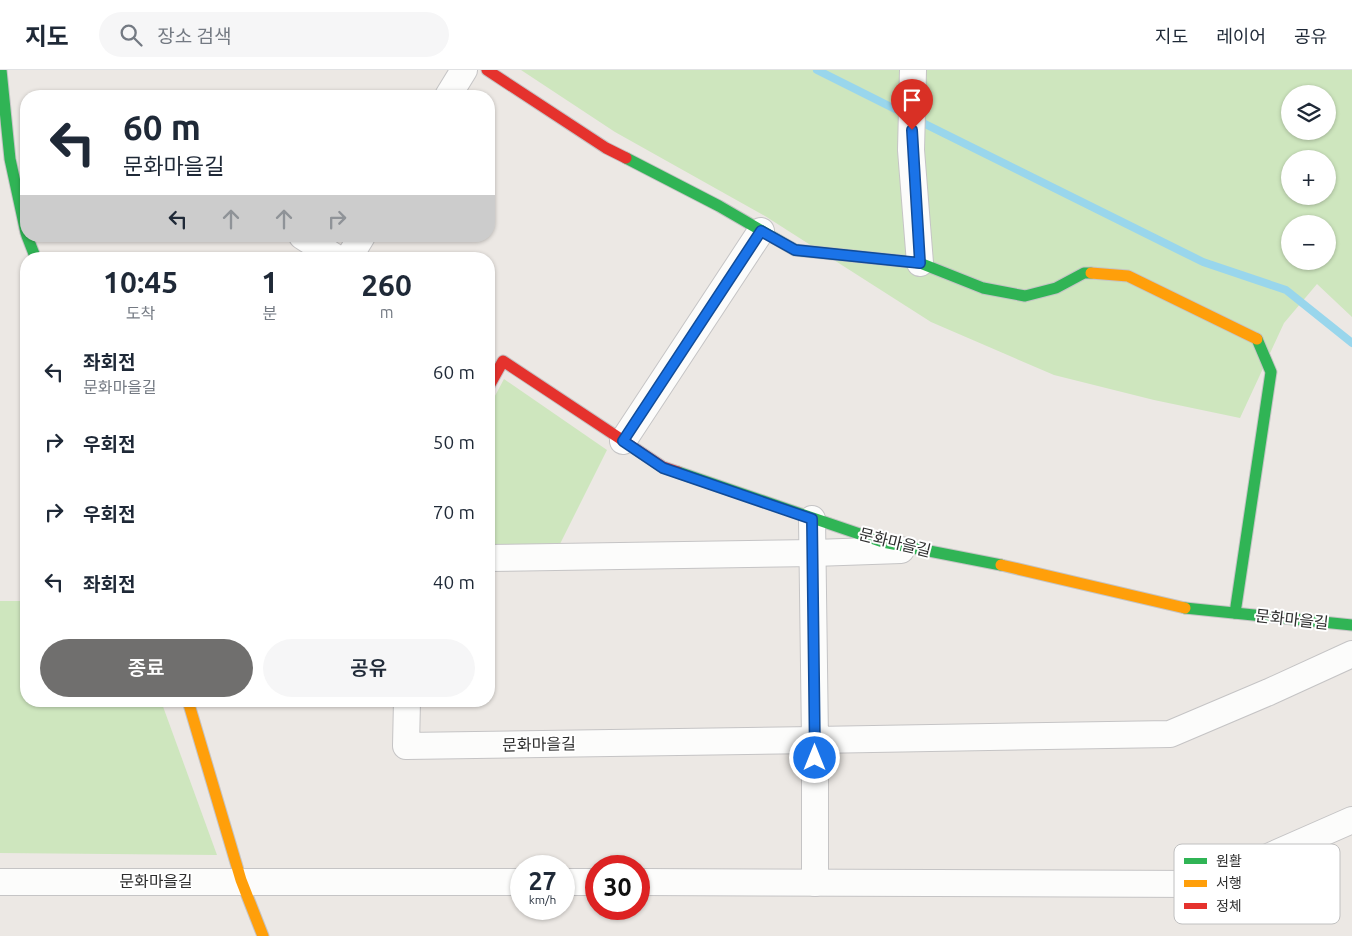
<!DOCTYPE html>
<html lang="ko">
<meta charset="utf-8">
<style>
body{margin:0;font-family:Ubuntu,"Noto Sans KR",sans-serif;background:#f6f6f7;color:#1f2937;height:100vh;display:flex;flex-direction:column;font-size:19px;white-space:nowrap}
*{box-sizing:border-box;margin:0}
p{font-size:16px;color:#747a83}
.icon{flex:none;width:28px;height:28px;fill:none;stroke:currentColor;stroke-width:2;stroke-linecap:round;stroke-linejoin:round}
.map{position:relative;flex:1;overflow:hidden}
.details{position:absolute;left:20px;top:182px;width:475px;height:455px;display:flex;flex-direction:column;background:#fff;border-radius:20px;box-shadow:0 1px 4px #0004}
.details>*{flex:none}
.guide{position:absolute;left:20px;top:20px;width:475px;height:152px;border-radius:20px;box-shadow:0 1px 4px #0004;background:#fff;color:#1f2937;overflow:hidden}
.tools{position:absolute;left:1281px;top:15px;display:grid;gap:10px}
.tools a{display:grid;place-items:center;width:55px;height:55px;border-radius:50%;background:#fff;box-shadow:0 1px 4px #0004;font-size:25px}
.speed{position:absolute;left:510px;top:785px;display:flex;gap:10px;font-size:25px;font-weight:700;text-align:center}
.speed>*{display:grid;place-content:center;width:65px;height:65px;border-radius:50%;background:#fff;box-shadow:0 1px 4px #0004;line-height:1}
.speed small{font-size:12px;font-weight:400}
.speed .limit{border:8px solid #d22;background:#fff;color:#111}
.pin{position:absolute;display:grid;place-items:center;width:42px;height:42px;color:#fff;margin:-51px -21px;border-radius:50% 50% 50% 0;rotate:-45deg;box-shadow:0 0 5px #0007}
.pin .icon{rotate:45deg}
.me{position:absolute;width:55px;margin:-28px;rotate:0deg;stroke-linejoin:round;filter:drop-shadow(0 0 4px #0008)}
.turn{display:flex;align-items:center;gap:18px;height:105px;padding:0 20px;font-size:22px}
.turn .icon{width:65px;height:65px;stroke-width:2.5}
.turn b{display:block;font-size:35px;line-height:42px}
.lanes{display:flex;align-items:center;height:48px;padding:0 20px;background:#0003;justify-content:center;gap:25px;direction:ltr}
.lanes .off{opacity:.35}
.eta{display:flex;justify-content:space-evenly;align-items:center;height:85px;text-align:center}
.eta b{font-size:30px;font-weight:600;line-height:35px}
.cta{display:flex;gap:10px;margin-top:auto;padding:10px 20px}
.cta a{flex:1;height:58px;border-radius:30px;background:#706f6e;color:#fff;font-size:20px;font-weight:600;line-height:58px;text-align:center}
.cta a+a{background:#f6f6f7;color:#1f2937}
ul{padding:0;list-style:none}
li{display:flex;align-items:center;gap:15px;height:70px;padding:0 20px}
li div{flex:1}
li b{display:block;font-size:19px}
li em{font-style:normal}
header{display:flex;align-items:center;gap:30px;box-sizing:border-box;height:70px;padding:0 25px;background:#fff;border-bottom:1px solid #e0e1e3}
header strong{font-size:24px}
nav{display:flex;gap:28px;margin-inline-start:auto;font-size:18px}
.search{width:350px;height:45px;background:#f6f6f7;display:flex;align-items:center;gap:12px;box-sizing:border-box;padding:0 18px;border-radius:28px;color:#747a83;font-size:19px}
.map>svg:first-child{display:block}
.green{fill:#cee6be;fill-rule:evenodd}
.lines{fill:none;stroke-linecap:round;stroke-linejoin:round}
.stream{stroke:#99d6ec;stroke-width:8}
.street-casing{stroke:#c5c4c5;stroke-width:28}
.fast-casing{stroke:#c5c4c5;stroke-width:13}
.slow-casing{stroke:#c5c4c5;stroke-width:13}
.jam-casing{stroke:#c5c4c5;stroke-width:13}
.street{stroke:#fcfcfb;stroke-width:26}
.fast{stroke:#30b455;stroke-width:11}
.slow{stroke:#ff9f0a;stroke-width:11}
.jam{stroke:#e5322d;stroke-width:11}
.route-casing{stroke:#114b97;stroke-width:12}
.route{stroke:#1a73e8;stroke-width:9}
.labels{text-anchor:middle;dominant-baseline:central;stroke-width:4;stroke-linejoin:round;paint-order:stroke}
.street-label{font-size:16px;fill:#2e2e2e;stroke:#fff}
.key{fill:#fff;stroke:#c0c0c0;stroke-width:1}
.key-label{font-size:14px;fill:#2e2e2e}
</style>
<header>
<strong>지도</strong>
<div class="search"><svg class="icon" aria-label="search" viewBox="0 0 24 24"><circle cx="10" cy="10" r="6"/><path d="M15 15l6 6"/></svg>장소 검색</div>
<nav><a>지도</a><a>레이어</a><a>공유</a></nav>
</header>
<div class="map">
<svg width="1352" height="866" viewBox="0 0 1352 866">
<rect width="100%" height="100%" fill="#ece8e4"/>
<g class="green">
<path d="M 521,0 L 1352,0 L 1352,247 L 1317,214 L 1284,253 L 1240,348 L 1154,330 L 1054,305 L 931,252 L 765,146 L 615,62 ZM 1290,24 L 1328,24 L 1328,61 L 1290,61 ZM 1290,89 L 1328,89 L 1328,126 L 1290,126 ZM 1290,154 L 1328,154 L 1328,191 L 1290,191 Z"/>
<path d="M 504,309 L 607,380 L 559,476 L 489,478 L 489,337 Z"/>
<path d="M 0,531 L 26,531 L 26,631 L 161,631 L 217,785 L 0,783 Z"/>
</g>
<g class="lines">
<g class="stream">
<path d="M 817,0 L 907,45"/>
<path d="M 917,50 L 1203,192 L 1286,220 L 1352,273"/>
</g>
<defs>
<g id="street">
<path d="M 913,0 L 911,80 L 920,193"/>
<path d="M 448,26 L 464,0"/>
<path d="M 302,166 L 338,189"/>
<path d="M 348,189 L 362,166"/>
<path d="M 623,371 L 761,161"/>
<path d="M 812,449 L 815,670 L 1170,664 L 1269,622 L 1352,584"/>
<path d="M 489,488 L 814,483 L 901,480"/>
<path d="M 407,631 L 406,676 L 815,670 L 815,813"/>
<path d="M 0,812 L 521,812"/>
<path d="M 564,812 L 596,812"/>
<path d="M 639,812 L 1197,814 L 1236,801 L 1352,750"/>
</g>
<g id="fast">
<path d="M 1,0 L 10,89 L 26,163"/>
<path d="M 626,88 L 719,136 L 795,180 L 920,193 L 983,218 L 1025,226 L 1056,218 L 1084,203 L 1091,203"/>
<path d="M 27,166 L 36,189"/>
<path d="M 678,402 L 883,472 L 1001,495"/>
<path d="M 1185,538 L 1352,555"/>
<path d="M 1235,543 L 1271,302 L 1257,269"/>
</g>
<g id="slow">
<path d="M 1091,203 L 1128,206 L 1257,269"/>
<path d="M 1001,495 L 1185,538"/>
<path d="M 188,631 L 241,810 L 263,866"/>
</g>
<g id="jam">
<path d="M 487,0 L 606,78 L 626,88"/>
<path d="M 489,316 L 503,291 L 663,397 L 678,402"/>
</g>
</defs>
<use href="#street" class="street-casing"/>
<use href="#fast" class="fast-casing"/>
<use href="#slow" class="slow-casing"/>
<use href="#jam" class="jam-casing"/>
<use href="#street" class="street"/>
<use href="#fast" class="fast"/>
<use href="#slow" class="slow"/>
<use href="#jam" class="jam"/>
</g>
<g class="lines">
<defs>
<path id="route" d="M 815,688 L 812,449 L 663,398 L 623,371 L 761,161 L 795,180 L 920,193 L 912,60"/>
</defs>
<use href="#route" class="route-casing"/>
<use href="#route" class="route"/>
</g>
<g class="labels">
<g class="street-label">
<text transform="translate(895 472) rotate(14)">문화마을길</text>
<text transform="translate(1292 549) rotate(6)">문화마을길</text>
<text transform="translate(539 674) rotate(-1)">문화마을길</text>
<text x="156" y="811">문화마을길</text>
</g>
</g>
<rect x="1174" y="774" width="166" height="80" rx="8" class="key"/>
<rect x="1184" y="788" width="23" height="6" fill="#30b455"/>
<rect x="1184" y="810" width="23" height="7" fill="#ff9f0a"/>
<rect x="1184" y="833" width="23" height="6" fill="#e5322d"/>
<g class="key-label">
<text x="1216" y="796">원활</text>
<text x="1216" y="818">서행</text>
<text x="1216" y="841">정체</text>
</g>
</svg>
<div class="tools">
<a><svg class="icon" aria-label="layers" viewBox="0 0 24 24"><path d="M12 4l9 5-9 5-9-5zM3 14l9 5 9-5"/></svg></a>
<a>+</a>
<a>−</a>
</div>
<div class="speed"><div>27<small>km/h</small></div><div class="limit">30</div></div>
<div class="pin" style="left:912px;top:60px;background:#d93025"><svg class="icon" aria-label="arrive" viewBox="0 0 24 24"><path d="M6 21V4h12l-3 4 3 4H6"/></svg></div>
<svg class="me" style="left:815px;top:688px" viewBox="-20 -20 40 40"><circle r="17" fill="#1a73e8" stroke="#fff" stroke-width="3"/><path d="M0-11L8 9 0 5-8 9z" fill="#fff"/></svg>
<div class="guide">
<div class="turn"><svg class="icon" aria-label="left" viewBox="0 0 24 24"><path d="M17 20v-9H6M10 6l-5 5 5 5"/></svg><div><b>60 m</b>문화마을길</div></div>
<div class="lanes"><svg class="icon" aria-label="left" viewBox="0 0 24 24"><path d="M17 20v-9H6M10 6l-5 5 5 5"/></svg><svg class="icon off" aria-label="ahead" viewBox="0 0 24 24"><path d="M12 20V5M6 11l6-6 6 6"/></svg><svg class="icon off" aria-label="ahead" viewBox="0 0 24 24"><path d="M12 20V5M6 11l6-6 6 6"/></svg><svg class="icon off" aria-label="right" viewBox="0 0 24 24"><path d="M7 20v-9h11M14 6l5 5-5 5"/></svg></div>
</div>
<section class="details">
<div class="eta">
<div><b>10:45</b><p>도착</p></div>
<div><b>1</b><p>분</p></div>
<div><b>260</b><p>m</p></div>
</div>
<ul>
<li><svg class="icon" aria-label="left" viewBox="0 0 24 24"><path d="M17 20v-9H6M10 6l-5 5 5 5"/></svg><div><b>좌회전</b><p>문화마을길</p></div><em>60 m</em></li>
<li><svg class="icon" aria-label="right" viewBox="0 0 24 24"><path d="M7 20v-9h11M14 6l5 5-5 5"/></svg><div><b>우회전</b></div><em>50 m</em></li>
<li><svg class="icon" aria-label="right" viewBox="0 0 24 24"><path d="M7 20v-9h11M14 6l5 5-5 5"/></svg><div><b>우회전</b></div><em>70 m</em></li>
<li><svg class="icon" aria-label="left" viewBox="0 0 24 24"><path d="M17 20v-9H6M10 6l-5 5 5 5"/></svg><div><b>좌회전</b></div><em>40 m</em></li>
</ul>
<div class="cta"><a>종료</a><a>공유</a></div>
</section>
</div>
